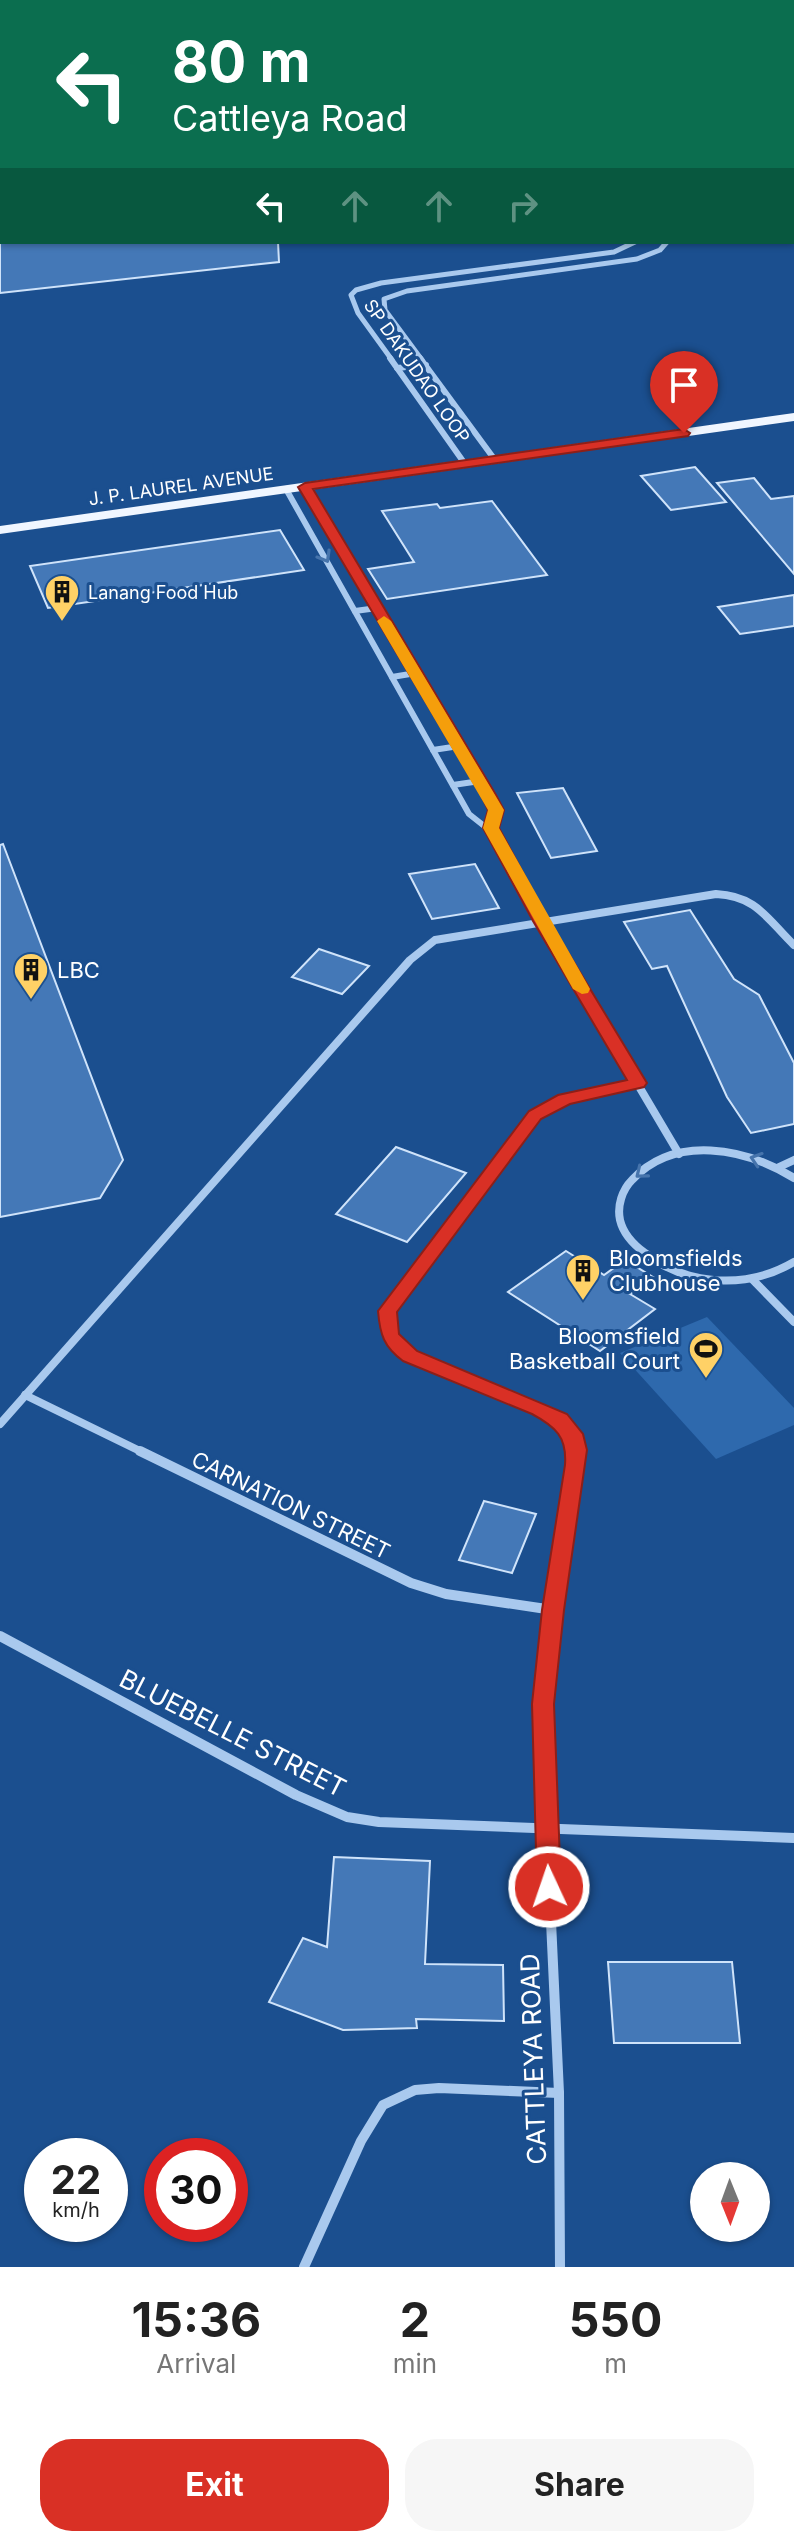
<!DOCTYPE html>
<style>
body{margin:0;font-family:Inter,sans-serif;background:#f6f6f6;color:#222;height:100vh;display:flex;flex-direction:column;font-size:30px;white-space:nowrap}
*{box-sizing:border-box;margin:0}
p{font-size:26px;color:#767676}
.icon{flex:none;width:44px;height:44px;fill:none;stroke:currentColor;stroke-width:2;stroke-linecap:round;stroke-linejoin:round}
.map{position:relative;height:2267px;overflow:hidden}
.sheet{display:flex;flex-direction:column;background:#fff;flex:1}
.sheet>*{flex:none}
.top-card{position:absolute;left:0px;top:0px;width:794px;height:244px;box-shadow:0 2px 6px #0004;background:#0b6e4f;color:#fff;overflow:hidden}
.needle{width:52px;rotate:179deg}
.fabs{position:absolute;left:690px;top:2162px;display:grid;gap:16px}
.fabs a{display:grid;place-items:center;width:80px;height:80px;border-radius:50%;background:#fff;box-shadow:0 2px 6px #0004;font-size:40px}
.speed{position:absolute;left:24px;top:2138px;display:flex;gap:16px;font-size:40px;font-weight:700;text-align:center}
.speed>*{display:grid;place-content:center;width:104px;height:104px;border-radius:50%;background:#fff;box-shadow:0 2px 6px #0004;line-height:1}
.speed small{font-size:20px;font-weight:400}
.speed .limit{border:12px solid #d22;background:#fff;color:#111}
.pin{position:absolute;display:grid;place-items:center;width:68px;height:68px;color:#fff;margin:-82px -34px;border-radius:50% 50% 50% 0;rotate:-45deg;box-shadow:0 0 8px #0007}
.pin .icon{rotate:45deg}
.me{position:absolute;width:88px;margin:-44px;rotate:357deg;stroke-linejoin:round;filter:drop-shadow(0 0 6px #0008)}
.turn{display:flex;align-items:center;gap:28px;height:168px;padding:0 40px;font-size:36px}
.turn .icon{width:104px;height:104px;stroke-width:2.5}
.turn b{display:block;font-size:56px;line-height:68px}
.lanes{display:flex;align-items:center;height:76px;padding:0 40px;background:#0003;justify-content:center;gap:40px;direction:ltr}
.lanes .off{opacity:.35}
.eta{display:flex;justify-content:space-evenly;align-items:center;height:136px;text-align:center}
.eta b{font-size:48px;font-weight:700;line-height:56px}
.primary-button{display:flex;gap:16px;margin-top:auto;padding:16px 40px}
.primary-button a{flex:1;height:92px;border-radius:32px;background:#d93025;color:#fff;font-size:32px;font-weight:700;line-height:92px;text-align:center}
.primary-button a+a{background:#f6f6f6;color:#222}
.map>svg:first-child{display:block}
.green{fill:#2e69ad}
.building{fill:#4478b7;stroke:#cfe3fa;stroke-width:2}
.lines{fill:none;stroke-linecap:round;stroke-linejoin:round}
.minor-far3{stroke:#a9c9ee;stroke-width:5}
.minor-far2{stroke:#a9c9ee;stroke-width:6}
.minor-far1{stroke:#a9c9ee;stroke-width:8}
.minor{stroke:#a9c9ee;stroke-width:10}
.primary{fill:#f0f6ff;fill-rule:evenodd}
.oneway{stroke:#4674ac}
.route{fill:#d93025;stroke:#8d1f18;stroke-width:2}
.slow{fill:#f59e0b}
.labels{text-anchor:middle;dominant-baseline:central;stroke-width:6;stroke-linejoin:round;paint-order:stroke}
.far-street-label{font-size:18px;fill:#fff;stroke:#1b4f8f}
.far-poi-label{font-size:18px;fill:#fff;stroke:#1b4f8f;text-anchor:start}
.poi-label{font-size:22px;fill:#fff;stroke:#1b4f8f;text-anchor:start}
.street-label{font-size:22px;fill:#fff;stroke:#1b4f8f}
.near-street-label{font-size:26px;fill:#fff;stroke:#1b4f8f}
</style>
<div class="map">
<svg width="794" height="2267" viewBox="0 0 794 2267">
<rect width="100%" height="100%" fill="#1b4f8f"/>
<path class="green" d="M 707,1317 L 794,1408 L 794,1425 L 716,1459 L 620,1353 Z"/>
<g class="building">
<path d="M 0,242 L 278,242 L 279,262 L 0,293 Z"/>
<path d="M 695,467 L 726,502 L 671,510 L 641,476 Z"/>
<path d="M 754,478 L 771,499 L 794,496 L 794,574 L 717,483 Z"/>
<path d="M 492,501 L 547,575 L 387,599 L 368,569 L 414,562 L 382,511 L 437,504 L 440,508 Z"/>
<path d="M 280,530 L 304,570 L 48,608 L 30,566 Z"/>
<path d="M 794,595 L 794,626 L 740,634 L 718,607 Z"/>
<path d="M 563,788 L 597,851 L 551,858 L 517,793 Z"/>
<path d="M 3,844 L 123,1160 L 100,1198 L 0,1217 L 0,845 Z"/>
<path d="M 475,864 L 499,908 L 432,919 L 409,874 Z"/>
<path d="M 690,910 L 734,979 L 759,995 L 794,1063 L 794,1124 L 751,1133 L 727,1097 L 667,966 L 652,969 L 624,922 Z"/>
<path d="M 319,949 L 369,966 L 342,994 L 292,977 Z"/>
<path d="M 396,1147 L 466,1173 L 407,1242 L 336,1214 Z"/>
<path d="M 566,1251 L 604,1275 L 625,1260 L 653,1277 L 630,1294 L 655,1309 L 600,1351 L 508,1292 Z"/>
<path d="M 484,1501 L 536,1514 L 512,1573 L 459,1560 Z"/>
<path d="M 334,1857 L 430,1861 L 425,1964 L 503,1965 L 504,2021 L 416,2019 L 417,2028 L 343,2030 L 269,2002 L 303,1938 L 327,1947 Z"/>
<path d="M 608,1962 L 732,1962 L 740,2043 L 614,2043 Z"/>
</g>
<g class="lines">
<g class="minor-far3">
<path d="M 407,0 L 410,2"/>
<path d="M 431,0 L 434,2"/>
<path d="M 212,2 L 234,0"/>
<path d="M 274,2 L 295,0"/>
<path d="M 392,360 L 358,313 L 351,295 L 356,290 L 381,283 L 614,252 L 635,242"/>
<path d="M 422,360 L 385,310 L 384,299 L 407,291 L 637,259 L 660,250 L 667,242"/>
</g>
<g class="minor-far2">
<path d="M 390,358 L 465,464"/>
<path d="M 420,358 L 495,460"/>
<path d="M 397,368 L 426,365"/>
<path d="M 305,487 L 496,810 L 491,828"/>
<path d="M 286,489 L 469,814 L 493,833"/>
<path d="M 355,611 L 377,608"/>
<path d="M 392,677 L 416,673"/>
<path d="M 433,750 L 459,746"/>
<path d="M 453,785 L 480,781"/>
</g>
<g class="minor-far1">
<path d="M 492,831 L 541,921 L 679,1154"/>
<path d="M 779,1167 L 794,1160"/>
<path d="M 794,1178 C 745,1148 675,1134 632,1180 C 622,1190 617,1206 620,1220 C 623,1233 634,1245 645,1253 C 688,1287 748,1289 794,1262"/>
<path d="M 752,1279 L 794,1322"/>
<path d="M 25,1395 L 144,1453"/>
<path d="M 0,1424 L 410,960 L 435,940 L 716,894 C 757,896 767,919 794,945"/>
<path d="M 576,1453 L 572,1434 L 560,1420 L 410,1356 L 392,1337 L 388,1311 L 535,1115 L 564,1099 L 638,1083"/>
</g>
<g class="minor">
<path d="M 140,1451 L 411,1583 L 446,1594 L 553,1610"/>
<path d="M 0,1636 L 296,1795 L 347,1817 L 379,1822 L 794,1838"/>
<path d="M 304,2267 L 361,2141 L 383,2105 L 415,2090 L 439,2088 L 559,2093"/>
<path d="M 560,2267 L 559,2093 L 542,1728 L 553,1610 L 576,1451"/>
</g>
<path class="primary" d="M 794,413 L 794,421 L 0,534 L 0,526 Z"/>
</g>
<defs><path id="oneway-chevron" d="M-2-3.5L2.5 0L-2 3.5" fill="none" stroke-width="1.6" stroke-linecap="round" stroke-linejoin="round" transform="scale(2)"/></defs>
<g class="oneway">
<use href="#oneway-chevron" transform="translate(325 557) rotate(60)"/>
<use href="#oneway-chevron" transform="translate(756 1159) rotate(-162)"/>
<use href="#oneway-chevron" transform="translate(641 1173) rotate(141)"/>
</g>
<path class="route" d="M 684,429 L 690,433 L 688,436 L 313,489 L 496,795 L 504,810 L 499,828 L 549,921 L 647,1083 L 644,1087 L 570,1104 L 541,1119 L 397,1312 L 399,1334 L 417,1351 L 567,1414 L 583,1434 L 587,1450 L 564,1610 L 554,1704 L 561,1887 L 557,1894 L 549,1897 L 540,1894 L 537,1887 L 532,1704 L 542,1610 L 565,1465 C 567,1437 556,1427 532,1414 L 403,1361 C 384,1347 380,1335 378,1311 L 529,1111 L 558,1095 L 627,1080 L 533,921 L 483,828 L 488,810 L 481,795 L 298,487 L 305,483 Z"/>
<path class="slow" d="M 384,616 L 391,621 L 504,810 L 499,828 L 590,989 L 588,993 L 582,994 L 573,989 L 483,828 L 488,810 L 377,621 Z"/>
<defs>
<symbol id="building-pin" viewBox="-11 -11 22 30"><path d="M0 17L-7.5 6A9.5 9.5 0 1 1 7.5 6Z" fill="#ffd166" stroke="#1b4f8f"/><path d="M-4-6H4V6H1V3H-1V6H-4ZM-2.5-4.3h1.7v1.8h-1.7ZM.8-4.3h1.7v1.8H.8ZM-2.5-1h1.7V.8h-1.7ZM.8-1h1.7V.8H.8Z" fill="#111"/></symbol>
<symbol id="stadium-pin" viewBox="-11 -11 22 30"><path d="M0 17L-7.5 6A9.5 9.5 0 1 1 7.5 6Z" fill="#ffd166" stroke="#1b4f8f"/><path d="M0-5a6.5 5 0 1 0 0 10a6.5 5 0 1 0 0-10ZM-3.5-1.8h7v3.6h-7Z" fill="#111"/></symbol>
</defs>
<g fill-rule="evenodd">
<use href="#building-pin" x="42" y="572" width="40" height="54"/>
<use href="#building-pin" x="11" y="950" width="40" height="54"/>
<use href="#building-pin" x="563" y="1251" width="40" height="54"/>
<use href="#stadium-pin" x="686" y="1329" width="40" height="54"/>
</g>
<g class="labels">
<g class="far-street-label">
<text transform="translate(417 371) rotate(55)">SP DAKUDAO LOOP</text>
<text transform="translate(181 486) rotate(-8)">J. P. LAUREL AVENUE</text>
</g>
<g class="far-poi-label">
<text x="88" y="592">Lanang Food Hub</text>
</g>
<g class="poi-label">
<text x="57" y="970">LBC</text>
<text x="609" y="1258">Bloomsfields<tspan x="609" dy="25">Clubhouse</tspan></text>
<text x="680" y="1336" text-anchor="end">Bloomsfield<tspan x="680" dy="25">Basketball Court</tspan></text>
</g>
<g class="street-label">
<text transform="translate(291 1505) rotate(26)">CARNATION STREET</text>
</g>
<g class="near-street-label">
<text transform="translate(233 1733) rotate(27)">BLUEBELLE STREET</text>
<text transform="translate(533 2059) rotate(-92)">CATTLEYA ROAD</text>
</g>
</g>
</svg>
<div class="fabs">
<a><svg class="needle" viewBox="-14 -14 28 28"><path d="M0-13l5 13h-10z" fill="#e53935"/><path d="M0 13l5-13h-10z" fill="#767676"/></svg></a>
</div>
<div class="speed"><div>22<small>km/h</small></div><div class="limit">30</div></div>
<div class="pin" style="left:684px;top:433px;background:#d93025"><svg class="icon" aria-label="arrive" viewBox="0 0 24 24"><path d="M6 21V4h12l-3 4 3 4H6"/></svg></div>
<svg class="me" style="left:549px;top:1887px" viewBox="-20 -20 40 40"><circle r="17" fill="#d93025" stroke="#fff" stroke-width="3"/><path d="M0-11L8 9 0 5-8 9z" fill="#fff"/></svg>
<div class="top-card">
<div class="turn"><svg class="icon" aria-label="left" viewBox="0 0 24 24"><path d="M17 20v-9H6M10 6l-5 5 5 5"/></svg><div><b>80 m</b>Cattleya Road</div></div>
<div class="lanes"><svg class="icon" aria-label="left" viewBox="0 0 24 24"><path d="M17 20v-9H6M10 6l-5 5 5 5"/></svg><svg class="icon off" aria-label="ahead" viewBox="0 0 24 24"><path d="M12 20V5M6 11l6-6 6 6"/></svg><svg class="icon off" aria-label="ahead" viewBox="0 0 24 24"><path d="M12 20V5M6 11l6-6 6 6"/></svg><svg class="icon off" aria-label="right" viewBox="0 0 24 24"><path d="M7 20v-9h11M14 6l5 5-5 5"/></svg></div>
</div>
</div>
<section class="sheet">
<div class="eta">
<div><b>15:36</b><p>Arrival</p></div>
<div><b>2</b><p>min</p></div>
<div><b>550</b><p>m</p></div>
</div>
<div class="primary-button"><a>Exit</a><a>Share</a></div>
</section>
